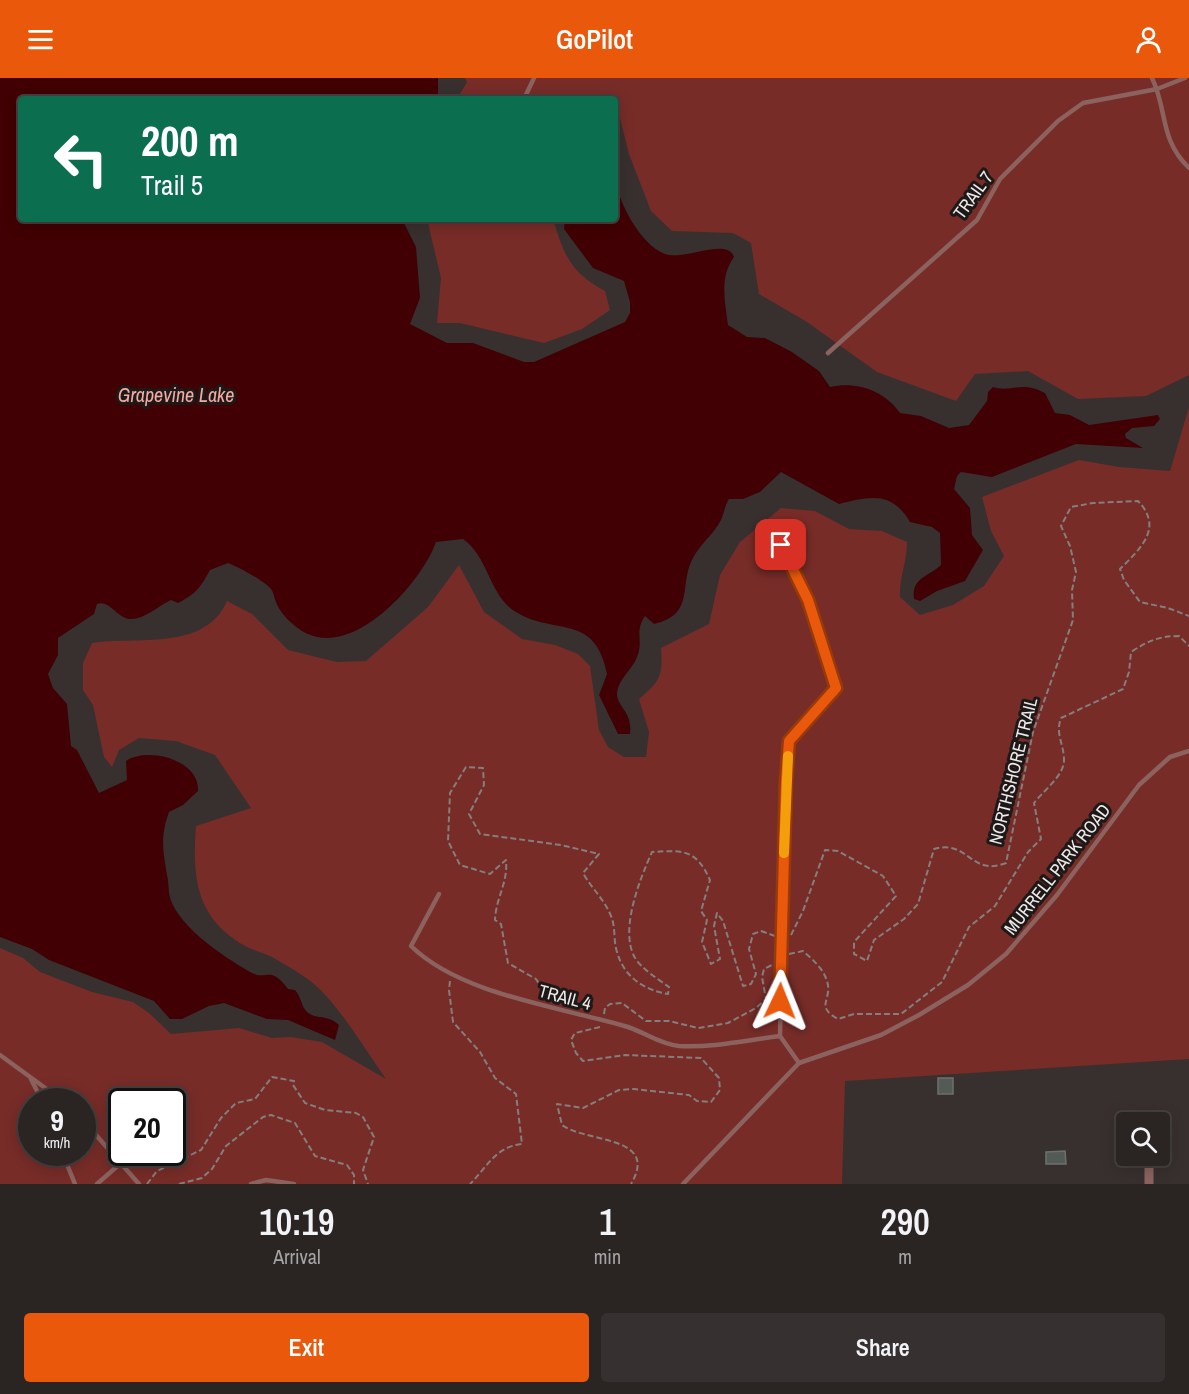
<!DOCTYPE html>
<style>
body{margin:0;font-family:"Archivo Narrow",sans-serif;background:#363030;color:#f1f3f6;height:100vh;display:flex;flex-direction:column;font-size:22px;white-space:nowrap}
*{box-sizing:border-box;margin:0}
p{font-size:20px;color:#a5a4a6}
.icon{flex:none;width:33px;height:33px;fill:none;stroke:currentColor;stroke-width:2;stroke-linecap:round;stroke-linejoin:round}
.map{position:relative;height:1106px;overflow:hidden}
.drawer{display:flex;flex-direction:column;background:#2a2423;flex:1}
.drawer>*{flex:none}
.banner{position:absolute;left:18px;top:18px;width:600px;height:126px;border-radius:6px;box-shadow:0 3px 15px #0003,0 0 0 2px #464141;background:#0b6e4f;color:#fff;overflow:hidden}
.tools{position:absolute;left:1116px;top:1034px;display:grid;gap:12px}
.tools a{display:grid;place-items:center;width:54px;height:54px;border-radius:6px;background:#2a2423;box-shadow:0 3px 15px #0003,0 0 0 2px #464141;font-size:30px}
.speed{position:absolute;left:18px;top:1010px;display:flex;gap:12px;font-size:30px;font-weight:700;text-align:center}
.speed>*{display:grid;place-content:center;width:78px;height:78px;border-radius:50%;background:#2a2423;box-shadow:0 3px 15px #0003,0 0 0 2px #464141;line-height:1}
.speed small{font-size:15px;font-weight:400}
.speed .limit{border:3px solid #111;border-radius:9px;background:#fff;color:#111}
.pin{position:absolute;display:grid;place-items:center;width:51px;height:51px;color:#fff;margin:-26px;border-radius:12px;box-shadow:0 3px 9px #0006}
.me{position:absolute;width:66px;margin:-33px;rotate:2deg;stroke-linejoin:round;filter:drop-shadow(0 0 4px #0008)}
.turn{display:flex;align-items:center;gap:21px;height:126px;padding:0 24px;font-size:27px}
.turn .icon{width:78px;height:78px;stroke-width:2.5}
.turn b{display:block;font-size:42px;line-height:51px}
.eta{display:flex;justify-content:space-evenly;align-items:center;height:102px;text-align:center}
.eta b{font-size:36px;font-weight:600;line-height:42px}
.action{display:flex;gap:12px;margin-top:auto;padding:12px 24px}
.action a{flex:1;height:69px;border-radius:6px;background:#ea580c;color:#fff;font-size:24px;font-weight:600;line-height:69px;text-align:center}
.action a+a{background:#363030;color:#f1f3f6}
header{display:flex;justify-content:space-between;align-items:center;height:78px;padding:0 24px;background:#ea580c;color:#fff;font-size:27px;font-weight:600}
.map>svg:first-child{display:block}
.green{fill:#772c28;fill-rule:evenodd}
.water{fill:#410003}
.building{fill:#545a55;stroke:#6b716b;stroke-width:1.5}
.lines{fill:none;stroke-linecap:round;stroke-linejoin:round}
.path{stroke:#857e7d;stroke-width:2;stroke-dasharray:6 3;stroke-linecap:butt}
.service{stroke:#8c625e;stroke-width:4.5}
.minor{stroke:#8c625e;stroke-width:9}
.route-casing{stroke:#983908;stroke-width:15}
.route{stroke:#ea580c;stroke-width:10}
.slow{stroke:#f59e0b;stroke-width:10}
.labels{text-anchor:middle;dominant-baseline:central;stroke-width:6;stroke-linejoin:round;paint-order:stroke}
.street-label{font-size:18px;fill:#f0ebea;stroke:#1c1918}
.water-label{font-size:20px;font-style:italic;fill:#f6aaa2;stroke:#1c1918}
</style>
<header><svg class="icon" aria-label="menu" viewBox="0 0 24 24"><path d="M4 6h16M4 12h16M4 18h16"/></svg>GoPilot<svg class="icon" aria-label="person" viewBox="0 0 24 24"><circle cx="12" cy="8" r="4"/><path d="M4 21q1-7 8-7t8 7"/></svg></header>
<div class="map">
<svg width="1189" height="1106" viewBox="0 0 1189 1106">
<rect width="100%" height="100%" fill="#38302f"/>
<g class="green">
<path d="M 465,0 L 1189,0 L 1189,297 L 1146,318 L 1078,321 L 1028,293 L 975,296 L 956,323 L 877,294 L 807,244 L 759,216 L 751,165 L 733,155 L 672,153 L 651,133 L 629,76 L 618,32 L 615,32 L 615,21 L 457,21 L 467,4 Z"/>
<path d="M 427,141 L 553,141 C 564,177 570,194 605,213 L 610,232 L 582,251 L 544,265 L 460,245 L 437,245 L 441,200 Z"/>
<path d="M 1189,329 L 1189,981 L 845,1003 L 842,1106 L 0,1106 L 0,870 L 23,880 L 40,894 L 92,914 L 133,924 L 149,935 L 171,956 L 239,950 L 272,960 L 291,959 L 322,964 L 386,1001 C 367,974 338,926 314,906 C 302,896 286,887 272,879 C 264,875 255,873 247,869 C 196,841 192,801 196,748 L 251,730 L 215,677 L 176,663 L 139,660 L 119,672 L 112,689 L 104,679 L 93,627 L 83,612 L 83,585 L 92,565 C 135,558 205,574 227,523 L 252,536 L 288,572 L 337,584 L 366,583 L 428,529 L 459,487 L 484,534 L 522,561 L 555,567 L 578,576 L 590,588 L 599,652 L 608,669 L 624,679 L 646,679 L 649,654 L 639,621 C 660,603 663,598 661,570 L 709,546 L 720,497 L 740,464 L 781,430 L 815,433 L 849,451 L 882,453 L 907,464 C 907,484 899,500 900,519 L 920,537 L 953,527 L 984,508 L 1004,478 L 991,453 L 982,419 L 1079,382 L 1119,389 L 1170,393 ZM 32,1023 L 82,1023 L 82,1074 L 32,1074 ZM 122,1023 L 172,1023 L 172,1074 L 122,1074 Z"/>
</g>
<path class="water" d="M 0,0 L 438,0 L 438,21 L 21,21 L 21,141 L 402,141 L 416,169 L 420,220 L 410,246 L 447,265 L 473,265 L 524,284 L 534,284 L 625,244 L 630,235 L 630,224 L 624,203 L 593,190 L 564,151 L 565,141 L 615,141 L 615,101 C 619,125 640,166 665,176 C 685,183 727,159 734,179 C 719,200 725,223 728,247 L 747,259 L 765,260 L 792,274 L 819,293 L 830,309 C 857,303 885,313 900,335 L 921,338 L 949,350 L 969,347 L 987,323 L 988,314 L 993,309 C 1011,315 1021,302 1045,315 L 1055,335 L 1070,337 L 1089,347 L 1158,337 L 1160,341 L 1154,348 L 1132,350 L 1125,356 L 1126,360 L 1143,370 L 1076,366 L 992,399 L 961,394 L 957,398 L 954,411 L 970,430 L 972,457 L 983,472 L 965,503 L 937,513 L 920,523 L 914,521 C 911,500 928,499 941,487 L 940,455 L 932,449 L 910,444 C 891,412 869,419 839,426 L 781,394 L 760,414 L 743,421 L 729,421 C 725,427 724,435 721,442 C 714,456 700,466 693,480 C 678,508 696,536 654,546 L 645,538 C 634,554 644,563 637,579 C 632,592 618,601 617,616 C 617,629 633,634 630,656 L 618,656 L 599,617 L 607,596 C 595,534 554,558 516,534 C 489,518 489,479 463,461 L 436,464 C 422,504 356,578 308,556 C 296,551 280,536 276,524 C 274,519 274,515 271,511 C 263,502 238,489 228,485 L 210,492 C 200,510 197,515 178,525 L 171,522 C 158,528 145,541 131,541 C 117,541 110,521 97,526 L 94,536 L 58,560 L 58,577 L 48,596 L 53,610 L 67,626 L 71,668 L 77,672 L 99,715 L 127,702 L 126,683 C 148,668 200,682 198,713 L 183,727 L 169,734 C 160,759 163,772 167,797 C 169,804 168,812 170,820 C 180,850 223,878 250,894 C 268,904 269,886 288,911 L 295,912 C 301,918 301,928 307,934 C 316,942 328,936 339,947 L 335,962 L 288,942 L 267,941 L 224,925 L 209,928 L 182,941 L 170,941 L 154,923 L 49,882 L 32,871 L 0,859 Z"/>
<g class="building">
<rect x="938" y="1000" width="15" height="16"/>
<path d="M 1065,1073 L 1066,1086 L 1046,1086 L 1046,1074 Z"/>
</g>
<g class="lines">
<g class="path">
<path d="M 791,857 L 803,833 L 825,772 L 838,773 L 883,798 L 896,818 L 854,864 L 854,876 L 867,883 L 874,862 L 904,841 L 918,826 L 934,771 C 969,761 970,799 1006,785 L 1033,654 L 1073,542 L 1072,512 L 1076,494 L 1070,468 L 1061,448 L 1071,429 L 1093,425 L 1138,423 C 1164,450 1140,471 1120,491 L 1124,502 L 1140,524 L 1168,530 L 1189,538"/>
<path d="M 789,876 L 803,873 C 813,882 823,890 827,903 C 833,922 814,928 838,941 L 854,936 L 901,936 L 942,904 L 969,849 L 995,828 L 1028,774 L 1041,761 L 1034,725 C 1043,713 1064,698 1064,682 C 1064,666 1055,656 1061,640 L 1123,611 L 1129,594 L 1131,574 C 1148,563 1159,558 1179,558 L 1189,568"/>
<path d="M 450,903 L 449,912 L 453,944 L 480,974 L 495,1000 L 516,1016 L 522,1066 C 495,1069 488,1088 470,1106"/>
<path d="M 540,918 L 545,915 L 536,901 L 508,885 L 501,846 L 495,842 C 496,819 508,806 506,782 L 490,796 L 460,787 L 448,763 L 450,715 L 466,689 L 483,690 L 484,707 L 469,736 L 480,756 L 561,767 L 599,776 L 583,795 C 592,811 604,821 611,838 C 616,850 613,862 617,874 C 624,899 644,912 668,916 L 669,909 C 658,901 640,890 634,878 C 620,850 640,801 652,774 C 683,772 696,771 710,802 L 701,833 L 707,842 L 702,864 L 711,886 L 720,881 L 714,848 L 717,835 L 723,843 L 743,908 L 751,906 L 756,896 L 749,871 L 753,856 L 761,853 L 775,858"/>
<path d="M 604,936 L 605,930 L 610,926 L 622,925 L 646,943 L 669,943 L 698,950 L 728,945 L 756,930 L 766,921 L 762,899 L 764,891 L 774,886"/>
<path d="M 600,949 L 575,955 L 571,962 L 576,975 L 583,983 L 625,977 L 701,980 L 719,1000 L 720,1012 L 711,1024 L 697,1023 L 689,1017 L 634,1011 L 619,1012 L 583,1030 L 557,1026 L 562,1047 C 586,1065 660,1057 631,1106"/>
<path d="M 147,1106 L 157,1093 L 201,1072 L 221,1040 L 236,1025 L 255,1021 L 272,999 L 294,1003 L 293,1007 L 305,1025 L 325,1032 L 356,1035 L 363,1039 L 374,1059 L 363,1092 L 368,1106"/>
<path d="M 179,1106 L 202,1100 L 212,1091 L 226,1068 L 263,1039 L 271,1037 L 295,1045 L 315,1078 L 347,1087 L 354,1097 L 354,1106"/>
</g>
<g class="service">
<path d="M 1152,0 C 1168,33 1159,61 1189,90"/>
<path d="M 524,21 L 534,0"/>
<path d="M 828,275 L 977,142 L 1000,101 L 1058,43 L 1083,25 L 1157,11 L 1185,0"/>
<path d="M 781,467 L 808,522 L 836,610 L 789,663 L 786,703 L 780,958 L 799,985"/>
<path d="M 439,816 L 411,868 C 461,917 561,929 628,949 C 646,955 660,966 679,968 C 712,970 747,962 780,958"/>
<path d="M 0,977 L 63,1023"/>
<path d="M 31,1001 L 42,1023"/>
<path d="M 82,1041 L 139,1106"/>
<path d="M 62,1074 L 75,1106"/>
<path d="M 97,1106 L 121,1085"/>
<path d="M 251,1106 L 266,1102 L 294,1106"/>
<path d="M 683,1106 L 799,985 L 881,957 L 919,937 L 968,907 L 1006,876 L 1057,817 L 1139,707 L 1170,679 L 1189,673"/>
</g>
<g class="minor">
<path d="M 1160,1054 L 1164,1052"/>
<path d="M 1149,1077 L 1149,1106"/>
</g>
</g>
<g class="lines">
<defs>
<path id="route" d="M 780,923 L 786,703 L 789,663 L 836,610 L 808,522 L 781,467"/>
</defs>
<use href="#route" class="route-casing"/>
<use href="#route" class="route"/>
<path class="slow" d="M 784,775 L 788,678"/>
</g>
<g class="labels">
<g class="street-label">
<text transform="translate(973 117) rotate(-54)">TRAIL 7</text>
<text transform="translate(1013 693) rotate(-76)">NORTHSHORE TRAIL</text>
<text transform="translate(1057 791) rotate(-52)">MURRELL PARK ROAD</text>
<text transform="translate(565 919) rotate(15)">TRAIL 4</text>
</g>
<g class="water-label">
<text x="176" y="316">Grapevine Lake</text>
</g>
</g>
</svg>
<div class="tools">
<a><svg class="icon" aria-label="search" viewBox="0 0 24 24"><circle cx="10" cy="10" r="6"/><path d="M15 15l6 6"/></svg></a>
</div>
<div class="speed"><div>9<small>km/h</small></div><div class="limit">20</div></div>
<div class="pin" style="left:781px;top:467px;background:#d93025"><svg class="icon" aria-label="arrive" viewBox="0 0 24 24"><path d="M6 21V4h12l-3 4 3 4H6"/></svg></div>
<svg class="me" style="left:780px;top:923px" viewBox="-20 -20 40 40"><path d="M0-17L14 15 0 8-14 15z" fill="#ea580c" stroke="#fff" stroke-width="4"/></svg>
<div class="banner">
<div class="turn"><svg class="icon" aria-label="left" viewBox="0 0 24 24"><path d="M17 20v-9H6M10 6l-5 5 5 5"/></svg><div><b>200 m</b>Trail 5</div></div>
</div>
</div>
<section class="drawer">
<div class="eta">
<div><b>10:19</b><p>Arrival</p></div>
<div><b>1</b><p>min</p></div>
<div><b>290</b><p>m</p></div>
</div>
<div class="action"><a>Exit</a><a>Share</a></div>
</section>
